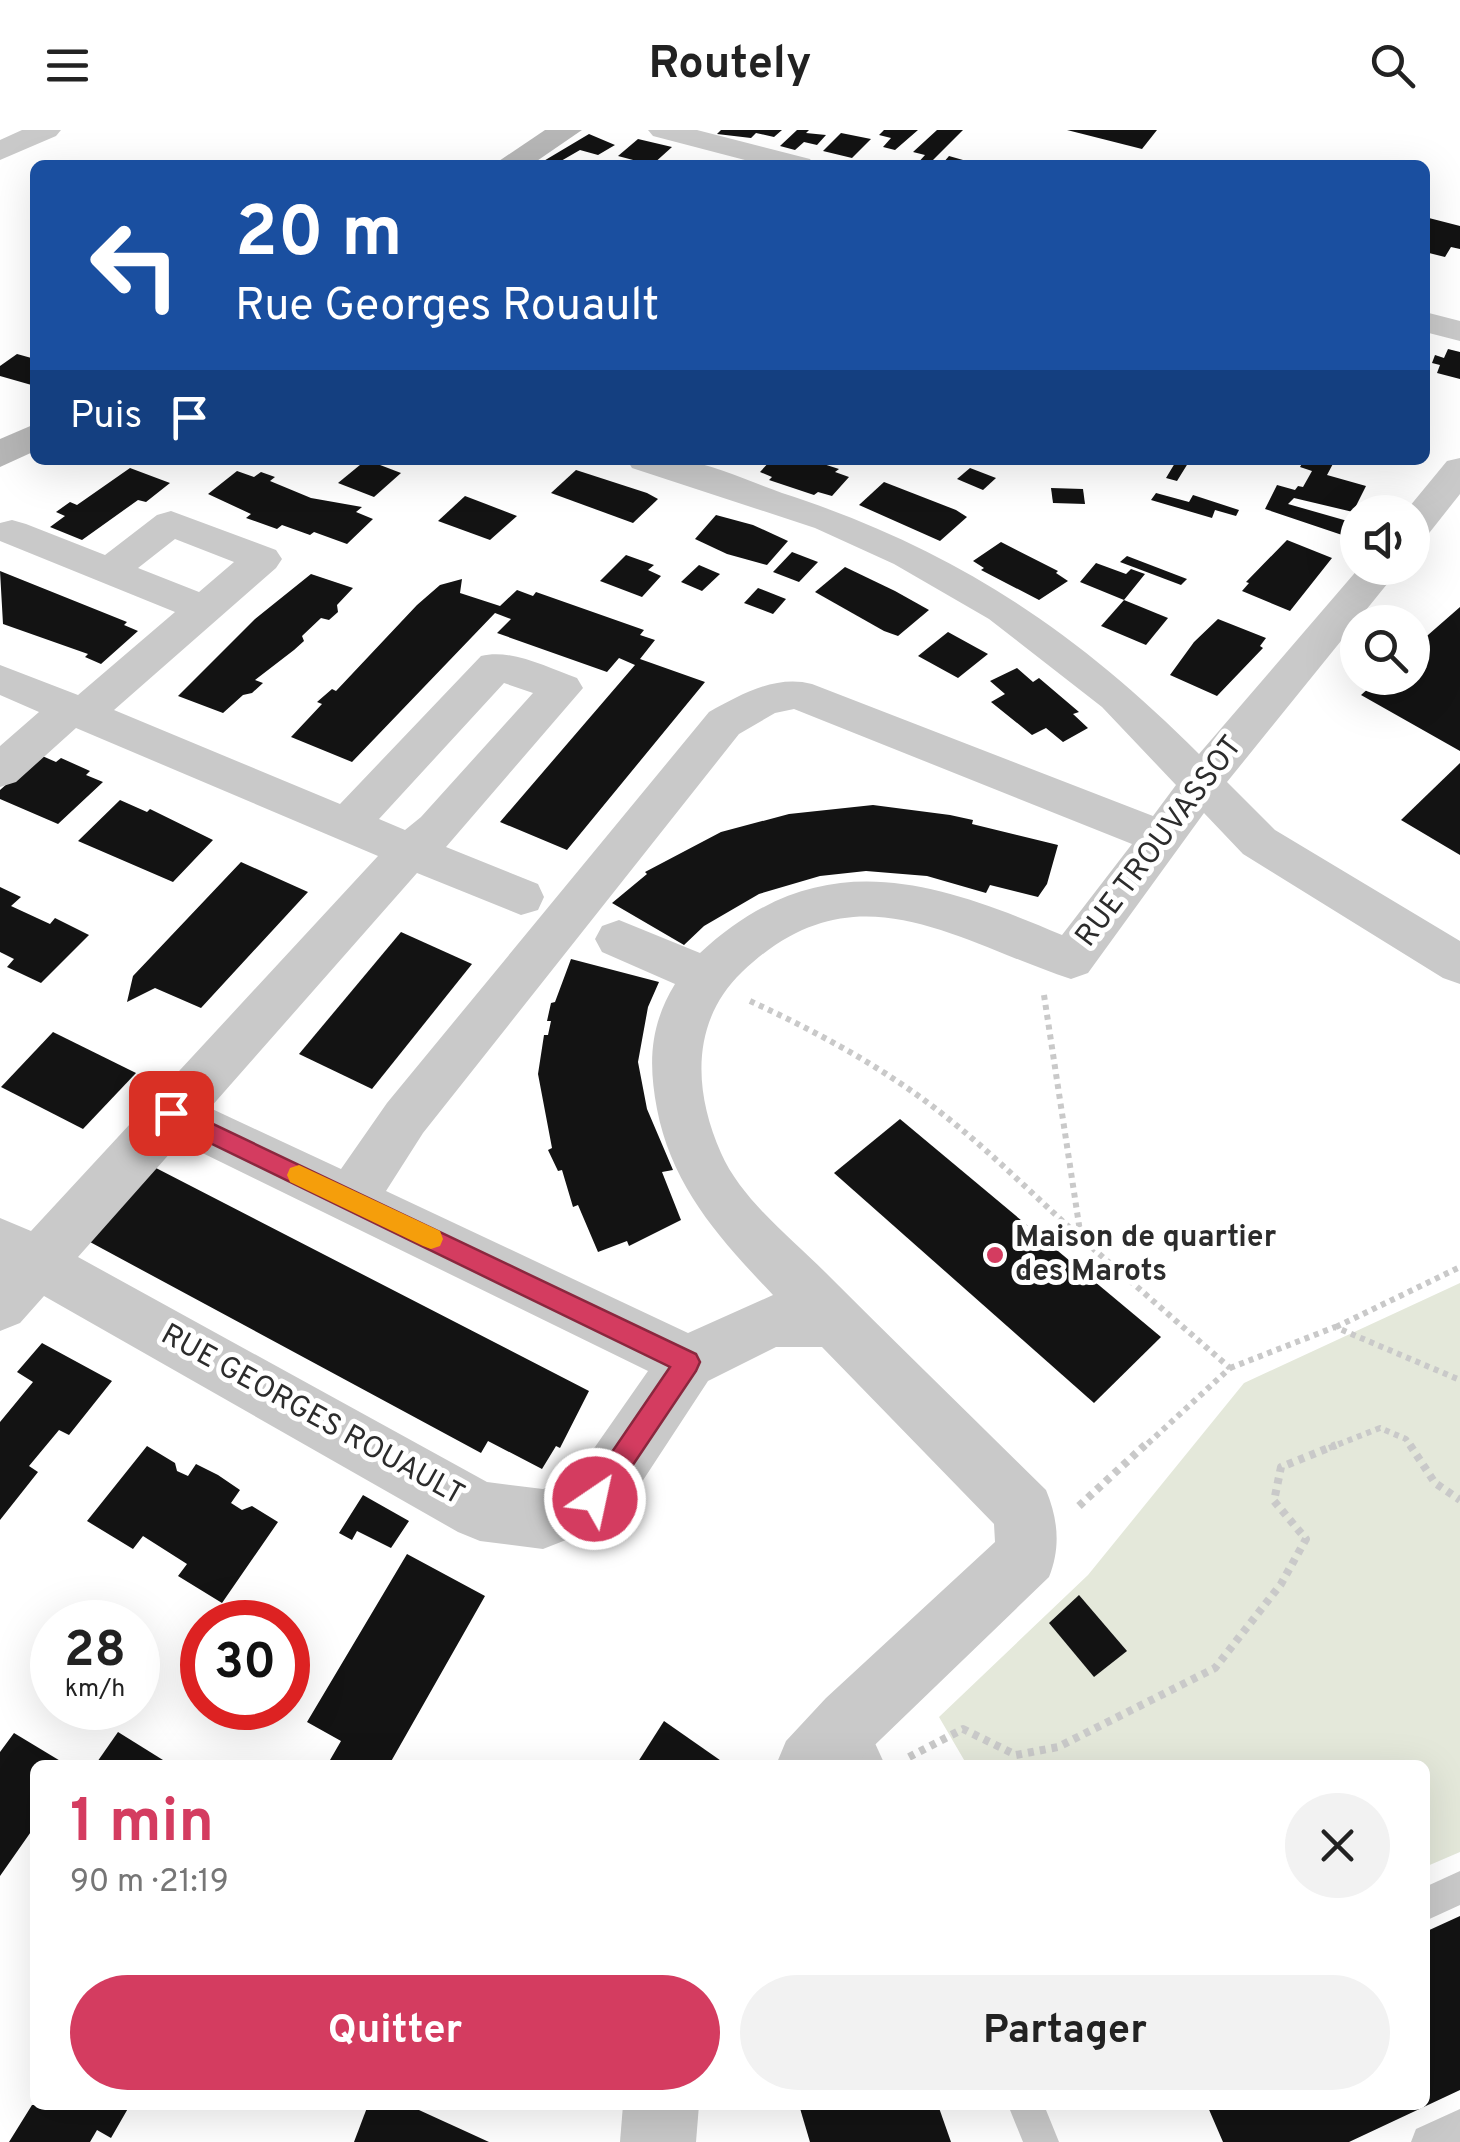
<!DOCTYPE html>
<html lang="fr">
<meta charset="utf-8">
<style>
body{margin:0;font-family:Overpass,sans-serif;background:#f2f2f2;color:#222;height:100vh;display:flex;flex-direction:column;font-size:38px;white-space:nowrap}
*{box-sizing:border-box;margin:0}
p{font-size:32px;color:#767676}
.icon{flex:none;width:55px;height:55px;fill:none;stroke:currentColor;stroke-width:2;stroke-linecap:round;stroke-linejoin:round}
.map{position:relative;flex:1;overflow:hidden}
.sheet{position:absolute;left:30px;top:1630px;width:1400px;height:350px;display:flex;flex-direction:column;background:#fff;border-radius:15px;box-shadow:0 10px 40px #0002}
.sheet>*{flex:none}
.top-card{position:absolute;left:30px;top:30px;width:1400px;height:305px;border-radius:15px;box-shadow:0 10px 40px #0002;background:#1a4fa0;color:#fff;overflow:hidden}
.controls{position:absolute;left:1340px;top:365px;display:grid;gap:20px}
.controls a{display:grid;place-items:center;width:90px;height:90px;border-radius:50%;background:#fff;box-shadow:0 10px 40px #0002;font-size:50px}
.speed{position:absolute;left:30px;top:1470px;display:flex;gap:20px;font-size:50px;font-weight:700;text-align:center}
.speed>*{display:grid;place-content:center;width:130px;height:130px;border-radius:50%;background:#fff;box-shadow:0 10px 40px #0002;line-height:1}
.speed small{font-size:25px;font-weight:400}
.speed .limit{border:15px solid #d22;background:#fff;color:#111}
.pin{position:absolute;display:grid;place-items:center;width:85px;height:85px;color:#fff;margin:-42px;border-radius:20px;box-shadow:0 5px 15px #0006}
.me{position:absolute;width:110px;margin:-55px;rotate:34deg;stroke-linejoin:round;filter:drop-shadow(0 0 8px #0008)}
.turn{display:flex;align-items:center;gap:35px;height:210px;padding:0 40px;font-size:45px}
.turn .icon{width:130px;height:130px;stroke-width:2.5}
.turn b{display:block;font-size:70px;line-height:85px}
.then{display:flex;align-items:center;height:95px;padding:0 40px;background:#0003;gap:20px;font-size:38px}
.round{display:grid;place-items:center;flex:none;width:105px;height:105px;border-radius:52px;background:#f2f2f2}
.overview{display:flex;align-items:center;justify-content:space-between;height:170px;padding:0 40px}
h1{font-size:60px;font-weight:700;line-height:75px;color:#d43c60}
.cta{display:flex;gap:20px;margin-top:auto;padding:20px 40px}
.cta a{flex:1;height:115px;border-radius:60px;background:#d43c60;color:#fff;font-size:40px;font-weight:700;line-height:115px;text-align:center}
.cta a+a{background:#f2f2f2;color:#222}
header{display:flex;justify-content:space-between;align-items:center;height:130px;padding:0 40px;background:#fff;font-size:45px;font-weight:700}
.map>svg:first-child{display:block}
.green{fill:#e4e8da}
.building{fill:#131313}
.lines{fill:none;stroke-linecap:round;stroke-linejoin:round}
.path-far1{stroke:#c9c9c9;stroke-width:6;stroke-dasharray:5 5;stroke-linecap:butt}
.path{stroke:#c9c9c9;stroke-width:8;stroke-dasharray:6 6;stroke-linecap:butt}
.lane{fill:#c9c9c9;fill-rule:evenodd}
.street{fill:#c9c9c9;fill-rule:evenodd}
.secondary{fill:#b6b6b6;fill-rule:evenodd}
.route{fill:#d43c60;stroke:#8a273e;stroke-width:2.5}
.slow{fill:#f59e0b}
.poi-dot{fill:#d43c60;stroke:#fff;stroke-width:4}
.labels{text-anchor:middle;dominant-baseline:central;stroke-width:10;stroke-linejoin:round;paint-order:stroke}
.street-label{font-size:30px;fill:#2c2c2c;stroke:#fff}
.poi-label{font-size:30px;font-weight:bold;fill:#2c2c2c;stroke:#fff;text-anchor:start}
</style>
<header><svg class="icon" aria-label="menu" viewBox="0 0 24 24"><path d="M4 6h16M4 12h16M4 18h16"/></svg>Routely<svg class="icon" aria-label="search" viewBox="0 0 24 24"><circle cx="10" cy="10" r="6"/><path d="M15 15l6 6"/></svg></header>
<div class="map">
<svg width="1460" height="2012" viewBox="0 0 1460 2012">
<rect width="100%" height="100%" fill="#fff"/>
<path class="green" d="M 1460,1153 L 1460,1722 L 1425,1737 L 1425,1635 L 967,1635 L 939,1587 L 1088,1445 L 1244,1253 Z"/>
<g class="building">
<path d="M 721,0 L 782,0 L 774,7 L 756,3 L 751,8 L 717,4 Z"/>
<path d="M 797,0 L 809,0 L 806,3 L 826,5 L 817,15 L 804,12 L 795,20 L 780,16 Z"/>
<path d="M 884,0 L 918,0 L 895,20 L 883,17 L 891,8 L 879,5 Z"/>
<path d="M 937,0 L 963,0 L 933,30 L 943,33 L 949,26 L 963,30 L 959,35 L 916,35 L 925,25 L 913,22 Z"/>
<path d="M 1067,0 L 1157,0 L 1142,19 Z"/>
<path d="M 841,3 L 871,9 L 852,28 L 823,21 Z"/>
<path d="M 589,4 L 615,15 L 598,25 L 580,20 L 554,35 L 542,32 Z"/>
<path d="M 638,9 L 672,17 L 652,35 L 618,26 Z"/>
<path d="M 1425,87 L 1460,96 L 1460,119 L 1451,117 L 1445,127 L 1425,122 Z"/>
<path d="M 1448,219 L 1460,222 L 1460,249 L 1437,243 L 1440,235 L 1432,233 L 1435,225 L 1444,228 Z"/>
<path d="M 17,224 L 35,229 L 35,256 L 0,246 L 0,236 Z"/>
<path d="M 366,330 L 367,330 L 401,343 L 374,367 L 338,353 Z"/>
<path d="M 771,330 L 811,330 L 839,339 L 835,342 L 849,347 L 832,366 L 818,362 L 814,365 L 769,350 L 772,347 L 760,342 Z"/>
<path d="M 1190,330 L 1177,351 L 1166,348 L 1175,333 L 1168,330 Z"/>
<path d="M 1304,330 L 1335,330 L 1327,345 L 1366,356 L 1353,382 L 1294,368 L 1288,374 L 1358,394 L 1351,408 L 1265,379 L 1277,355 L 1295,360 L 1298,356 L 1303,357 L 1312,341 L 1300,337 Z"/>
<path d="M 130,338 L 170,353 L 146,372 L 138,370 L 82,410 L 50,397 L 65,386 L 56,382 L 70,372 L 77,375 Z"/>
<path d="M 970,338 L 996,348 L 983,360 L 957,349 Z"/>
<path d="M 576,340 L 647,363 L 658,369 L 633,393 L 551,363 Z"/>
<path d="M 237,341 L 254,347 L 261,342 L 275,347 L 270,351 L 311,368 L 362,377 L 356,382 L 373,389 L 347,414 L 314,402 L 310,405 L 282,395 L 277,399 L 246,388 L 251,384 L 208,364 Z"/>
<path d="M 884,352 L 956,380 L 967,387 L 940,411 L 859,375 Z"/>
<path d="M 1051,358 L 1083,359 L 1085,374 L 1053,373 Z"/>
<path d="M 1156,363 L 1189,372 L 1193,365 L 1239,380 L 1236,386 L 1215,380 L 1212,388 L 1151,370 Z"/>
<path d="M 465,366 L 486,374 L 517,386 L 490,410 L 438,391 Z"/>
<path d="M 716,385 L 753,395 L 788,411 L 767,435 L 727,424 L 695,409 Z"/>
<path d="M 1287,410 L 1332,428 L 1290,481 L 1242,461 L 1249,453 L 1246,452 Z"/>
<path d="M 1001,412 L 1058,441 L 1056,443 L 1068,451 L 1039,470 L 981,440 L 984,438 L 973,431 Z"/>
<path d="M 792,422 L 818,432 L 799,452 L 773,442 Z"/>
<path d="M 626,425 L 654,435 L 648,440 L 661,446 L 642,467 L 600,451 Z"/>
<path d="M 1127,426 L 1187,449 L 1181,455 L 1120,432 Z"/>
<path d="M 1096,433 L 1126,444 L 1131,439 L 1145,444 L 1124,470 L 1080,452 Z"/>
<path d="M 699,435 L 720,444 L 702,461 L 681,452 Z"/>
<path d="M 845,437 L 895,461 L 929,480 L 898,506 L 884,501 L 815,462 Z"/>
<path d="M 0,441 L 127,492 L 124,495 L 138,501 L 101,534 L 85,527 L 88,524 L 3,494 Z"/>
<path d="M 311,444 L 353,458 L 337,475 L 338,482 L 329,490 L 321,488 L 302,506 L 304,511 L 294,520 L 255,550 L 263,553 L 252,563 L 243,565 L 223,583 L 178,566 L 255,489 Z"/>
<path d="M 462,449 L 460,463 L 500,476 L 517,460 L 533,466 L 536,462 L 644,500 L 640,505 L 655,510 L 640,529 L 705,552 L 567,720 L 500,692 L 635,535 L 619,528 L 607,542 L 497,503 L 511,489 L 495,483 L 352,632 L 291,607 L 322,574 L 317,572 L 332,559 L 336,561 L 417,475 L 440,455 Z"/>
<path d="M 758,458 L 786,469 L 773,484 L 744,473 Z"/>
<path d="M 1124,470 L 1168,488 L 1146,515 L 1101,496 Z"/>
<path d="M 1460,477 L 1460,621 L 1361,565 L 1380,548 L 1412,548 L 1412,519 Z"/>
<path d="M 1218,489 L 1266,508 L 1260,516 L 1263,518 L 1217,566 L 1170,545 L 1194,512 Z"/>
<path d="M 948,502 L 988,524 L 958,548 L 918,526 Z"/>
<path d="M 1017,538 L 1033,552 L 1039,548 L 1079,582 L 1073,584 L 1088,598 L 1063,612 L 1046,598 L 1032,605 L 991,572 L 1005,564 L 990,551 Z"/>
<path d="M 40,625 L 56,632 L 61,628 L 90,641 L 86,645 L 103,652 L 58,694 L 0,669 L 0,660 Z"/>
<path d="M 1460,633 L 1460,725 L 1401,690 Z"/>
<path d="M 120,670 L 147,682 L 150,679 L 213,710 L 173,752 L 78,711 Z"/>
<path d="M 873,675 L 950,685 L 973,690 L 972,694 L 1058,715 L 1047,754 L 1038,767 L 990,755 L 986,763 L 927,746 L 866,741 L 820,746 L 759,764 L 704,796 L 684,815 L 612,773 L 647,744 L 645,742 L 721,702 L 789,684 Z"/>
<path d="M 241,732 L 308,762 L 201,878 L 155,858 L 127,872 L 133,846 Z"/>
<path d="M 0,757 L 21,767 L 11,776 L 50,794 L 55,788 L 89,805 L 41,853 L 7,837 L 14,829 L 0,822 Z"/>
<path d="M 401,802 L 472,834 L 372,959 L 299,924 Z"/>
<path d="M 571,829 L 659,852 L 648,877 L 638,932 L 647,979 L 673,1040 L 662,1042 L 681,1090 L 629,1116 L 627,1111 L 598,1122 L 578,1075 L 573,1077 L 562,1040 L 558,1041 L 548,1020 L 552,1018 L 538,944 L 544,905 L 548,905 L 551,891 L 547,891 L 551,873 L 555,872 Z"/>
<path d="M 53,902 L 136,943 L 83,999 L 1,957 Z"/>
<path d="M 900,989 L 1161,1207 L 1094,1273 L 834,1043 Z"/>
<path d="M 156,1038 L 589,1261 L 560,1318 L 556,1316 L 542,1339 L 488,1311 L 481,1323 L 90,1112 Z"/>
<path d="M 42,1213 L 112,1251 L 69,1305 L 59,1300 L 29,1336 L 38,1342 L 0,1390 L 0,1292 L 33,1252 L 17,1242 Z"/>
<path d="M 147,1316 L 175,1333 L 177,1341 L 188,1346 L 196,1334 L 218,1345 L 240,1360 L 231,1373 L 242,1380 L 252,1376 L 278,1392 L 222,1473 L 178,1446 L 187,1434 L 143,1406 L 133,1419 L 87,1391 Z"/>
<path d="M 363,1365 L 409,1391 L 391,1418 L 357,1401 L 352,1410 L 339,1403 Z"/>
<path d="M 407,1424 L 485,1466 L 389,1635 L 339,1635 L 330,1630 L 341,1611 L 307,1592 Z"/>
<path d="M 1079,1465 L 1127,1521 L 1094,1547 L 1049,1493 Z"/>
<path d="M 664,1591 L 727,1635 L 636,1635 Z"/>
<path d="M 118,1602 L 171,1635 L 95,1635 Z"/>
<path d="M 14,1603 L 67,1635 L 35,1635 L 35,1696 L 0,1746 L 0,1622 Z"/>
<path d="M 1460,1786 L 1460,1960 L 1349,2012 L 1223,2012 L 1207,1975 L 1425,1975 L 1425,1802 Z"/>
<path d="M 32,1975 L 130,1975 L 111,2008 L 97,2000 L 90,2012 L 9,2012 Z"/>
<path d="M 368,1975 L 408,1975 L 489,2012 L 354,2012 Z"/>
<path d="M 799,1975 L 938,1975 L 951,2012 L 810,2012 Z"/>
</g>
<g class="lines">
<g class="path-far1">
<path d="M 1044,865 L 1081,1108 L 1230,1238 L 1143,1318"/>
<path d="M 750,871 C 815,901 879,935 936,979 C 987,1018 1032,1064 1080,1107"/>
<path d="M 1336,1197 L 1460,1137"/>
<path d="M 1230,1238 L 1335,1197 L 1460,1250"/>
<path d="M 1329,1318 L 1380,1298 L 1406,1309 L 1412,1318"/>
</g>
<g class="path">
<path d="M 1410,1315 L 1435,1353 L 1460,1370"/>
<path d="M 1079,1376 L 1145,1315"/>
<path d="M 909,1627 L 963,1599 L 1016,1625 L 1058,1617 L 1215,1538 L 1281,1454 L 1306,1409 L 1274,1371 L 1281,1337 L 1336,1315"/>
</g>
<g class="lane">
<path d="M 851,1580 L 862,1585 L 885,1635 L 853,1635 L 835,1596 L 840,1585 Z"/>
<path d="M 1460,1741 L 1460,1775 L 1425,1791 L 1425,1757 Z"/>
<path d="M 1008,1975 L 1044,1975 L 1059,2012 L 1023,2012 Z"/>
<path d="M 1460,1979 L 1460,2012 L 1411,2012 L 1416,1999 Z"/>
</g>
<g class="street">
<path d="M 22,0 L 61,0 L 56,6 L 0,30 L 0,10 Z"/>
<path d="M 648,0 L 697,0 L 810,29 L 814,35 L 764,35 L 653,6 Z"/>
<path d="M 1425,182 L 1460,191 L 1460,211 L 1425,202 Z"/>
<path d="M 1460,328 L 1460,364 L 1426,407 L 1412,411 L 1412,382 L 1405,382 L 1447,331 Z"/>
<path d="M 627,330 C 644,330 663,328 680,330 C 714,334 750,352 782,363 C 952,418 1074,499 1199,624 L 1359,438 L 1400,438 L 1227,652 L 1275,700 L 1460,811 L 1460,854 L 1443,848 L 1243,724 L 1204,683 L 1088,843 L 1071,849 C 952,810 855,734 742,842 C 691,891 693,960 721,1023 C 741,1069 790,1107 825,1142 C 898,1215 972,1287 1046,1360 C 1058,1389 1061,1417 1049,1447 L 854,1635 L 776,1635 L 786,1611 L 826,1568 L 995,1412 L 994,1394 L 822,1217 L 776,1217 L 708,1251 L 617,1390 L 543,1419 L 480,1411 L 458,1402 L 44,1166 L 20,1193 L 0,1201 L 0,1088 L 31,1101 L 378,726 L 76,598 L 16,652 L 0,657 L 0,616 L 39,582 L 0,565 L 0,535 L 78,565 L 175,482 L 0,411 L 0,393 L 12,390 L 26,394 L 105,425 L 157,385 L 171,381 L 276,420 L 282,429 L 276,438 L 114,580 L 340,674 L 481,526 C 511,518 548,538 577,548 L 583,558 L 446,717 L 538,754 L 544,767 L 538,780 L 521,785 L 417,743 L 210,978 L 341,1039 L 387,973 L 709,582 C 740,565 776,544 812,554 L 1153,686 L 1176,655 L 1102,577 L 989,489 L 894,434 L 815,398 L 632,338 ZM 175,409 L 234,432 L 199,462 L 138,438 ZM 504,553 L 533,563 L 421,687 L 405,700 L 379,689 ZM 794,579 L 1132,714 L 1062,805 C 930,749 819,713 700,823 L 619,790 L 602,796 L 595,809 L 602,822 L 675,854 C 650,895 648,932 657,979 C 672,1057 720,1109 773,1165 L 688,1203 L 386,1061 L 423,1003 L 739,604 L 775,583 ZM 180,1012 L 648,1241 L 574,1347 L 543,1359 L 487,1352 L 78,1127 Z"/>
<path d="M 623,1975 L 699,1975 L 696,2012 L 620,2012 Z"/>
</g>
<g class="secondary">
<path d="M 545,0 L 582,0 L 531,35 L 493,35 Z"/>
<path d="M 35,294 L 35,321 L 0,337 L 0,309 Z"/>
</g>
</g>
<path class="route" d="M 171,974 L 696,1224 L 700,1232 L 696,1241 L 604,1378 L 595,1382 L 586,1378 L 582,1369 L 586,1360 L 670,1237 L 163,990 L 160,983 L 163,977 Z"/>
<path class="slow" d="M 299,1035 L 440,1101 L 443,1109 L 440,1116 L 431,1119 L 423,1116 L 290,1052 L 287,1045 L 290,1038 Z"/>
<circle class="poi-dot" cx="995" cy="1125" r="10"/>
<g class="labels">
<g class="street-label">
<text transform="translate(1160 712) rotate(-53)">RUE TROUVASSOT</text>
<text transform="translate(312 1286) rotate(29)">RUE GEORGES ROUAULT</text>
</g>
<g class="poi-label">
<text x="1015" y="1108">Maison de quartier<tspan x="1015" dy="34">des Marots</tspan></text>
</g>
</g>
</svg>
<div class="controls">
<a><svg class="icon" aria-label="sound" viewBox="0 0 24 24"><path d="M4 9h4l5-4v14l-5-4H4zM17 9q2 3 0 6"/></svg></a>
<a><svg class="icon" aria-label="search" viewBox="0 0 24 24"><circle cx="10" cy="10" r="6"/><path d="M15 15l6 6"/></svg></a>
</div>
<div class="speed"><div>28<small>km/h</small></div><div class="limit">30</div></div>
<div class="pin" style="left:171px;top:983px;background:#d93025"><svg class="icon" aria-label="arrive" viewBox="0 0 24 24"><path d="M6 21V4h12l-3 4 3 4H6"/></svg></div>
<svg class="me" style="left:595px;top:1369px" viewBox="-20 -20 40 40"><circle r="17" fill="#d43c60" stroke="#fff" stroke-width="3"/><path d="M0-11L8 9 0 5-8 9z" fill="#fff"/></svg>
<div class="top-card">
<div class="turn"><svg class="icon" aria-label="left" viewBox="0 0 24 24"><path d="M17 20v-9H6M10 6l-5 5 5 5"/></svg><div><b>20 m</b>Rue Georges Rouault</div></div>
<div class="then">Puis<svg class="icon" aria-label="arrive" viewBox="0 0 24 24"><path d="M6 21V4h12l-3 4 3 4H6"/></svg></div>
</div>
<section class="sheet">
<div class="overview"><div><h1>1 min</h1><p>90 m · 21:19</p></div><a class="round"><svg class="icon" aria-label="close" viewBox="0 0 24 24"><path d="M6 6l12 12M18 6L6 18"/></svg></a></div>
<div class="cta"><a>Quitter</a><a>Partager</a></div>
</section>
</div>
